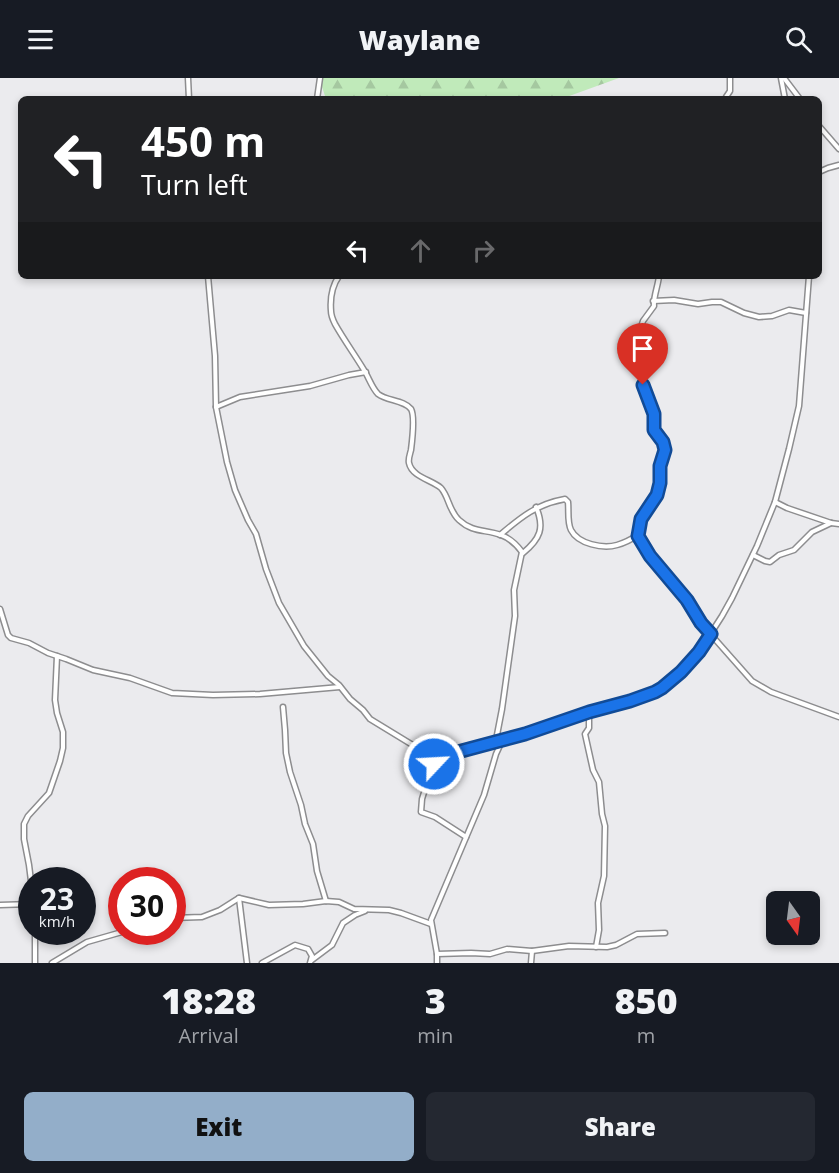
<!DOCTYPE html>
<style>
body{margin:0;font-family:"Open Sans",sans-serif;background:#242831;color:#f1f3f6;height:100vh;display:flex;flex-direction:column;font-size:22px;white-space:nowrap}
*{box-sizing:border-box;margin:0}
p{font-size:20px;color:#9ea1a6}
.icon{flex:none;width:33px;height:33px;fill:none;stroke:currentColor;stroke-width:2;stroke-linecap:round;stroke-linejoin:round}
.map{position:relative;height:885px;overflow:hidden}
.drawer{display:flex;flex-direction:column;background:#171b24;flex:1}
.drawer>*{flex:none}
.guide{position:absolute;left:18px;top:18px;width:804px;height:183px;border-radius:9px;box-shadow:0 3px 9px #0003;background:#202124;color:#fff;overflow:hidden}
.needle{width:39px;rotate:166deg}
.buttons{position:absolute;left:766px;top:813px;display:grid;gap:12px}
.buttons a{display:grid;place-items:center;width:54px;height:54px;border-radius:9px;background:#171b24;box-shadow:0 3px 9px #0003;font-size:30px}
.speed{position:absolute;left:18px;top:789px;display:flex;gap:12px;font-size:30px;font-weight:700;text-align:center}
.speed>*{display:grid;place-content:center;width:78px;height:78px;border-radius:50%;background:#171b24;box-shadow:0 3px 9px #0003;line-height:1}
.speed small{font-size:15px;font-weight:400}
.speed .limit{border:9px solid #d22;background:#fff;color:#111}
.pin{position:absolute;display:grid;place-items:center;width:51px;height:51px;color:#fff;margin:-62px -26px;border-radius:50% 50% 50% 0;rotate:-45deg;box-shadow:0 0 6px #0007}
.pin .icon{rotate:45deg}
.me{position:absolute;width:66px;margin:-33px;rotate:65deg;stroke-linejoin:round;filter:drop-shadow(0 0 4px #0008)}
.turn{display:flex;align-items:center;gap:21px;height:126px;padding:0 24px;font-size:27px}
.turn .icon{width:78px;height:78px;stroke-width:2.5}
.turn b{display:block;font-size:42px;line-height:51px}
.lanes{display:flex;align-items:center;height:57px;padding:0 24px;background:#0003;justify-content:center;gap:30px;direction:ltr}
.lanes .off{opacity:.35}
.eta{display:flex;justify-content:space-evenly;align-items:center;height:102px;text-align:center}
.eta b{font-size:36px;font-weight:800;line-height:42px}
.button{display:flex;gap:12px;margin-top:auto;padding:12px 24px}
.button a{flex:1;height:69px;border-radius:9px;background:#93aec9;color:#111;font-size:24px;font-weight:800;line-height:69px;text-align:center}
.button a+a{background:#242831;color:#f1f3f6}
header{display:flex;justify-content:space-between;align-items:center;height:78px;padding:0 24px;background:#171b24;font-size:27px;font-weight:800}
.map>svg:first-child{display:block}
.forest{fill:url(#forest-firs)}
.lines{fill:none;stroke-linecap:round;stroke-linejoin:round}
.street-casing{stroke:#8d8d8f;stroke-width:7}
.street{stroke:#fff;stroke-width:4}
.route-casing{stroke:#114b97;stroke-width:15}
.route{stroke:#1a73e8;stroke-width:10}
</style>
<header><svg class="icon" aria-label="menu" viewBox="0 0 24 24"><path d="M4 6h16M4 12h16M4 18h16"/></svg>Waylane<svg class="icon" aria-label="search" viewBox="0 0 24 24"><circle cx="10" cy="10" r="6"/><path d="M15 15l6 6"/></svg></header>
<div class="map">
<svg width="839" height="885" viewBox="0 0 839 885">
<defs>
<pattern id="forest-firs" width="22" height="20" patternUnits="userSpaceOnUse" patternTransform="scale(1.5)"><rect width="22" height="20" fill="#c0eaba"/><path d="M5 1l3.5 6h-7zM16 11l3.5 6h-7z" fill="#a5c8a0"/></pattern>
</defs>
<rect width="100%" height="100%" fill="#ebebee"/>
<path class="forest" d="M 319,0 L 619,0 L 561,21 L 326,21 Z"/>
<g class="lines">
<defs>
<g id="street">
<path d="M 188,0 L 189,21"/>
<path d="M 781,0 L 785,21"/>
<path d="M 784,0 L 800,21"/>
<path d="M 317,21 L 320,0"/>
<path d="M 726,21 L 726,19 L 730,13 L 730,0"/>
<path d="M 819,48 L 839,71"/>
<path d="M 819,94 L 828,90 L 839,87"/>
<path d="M 208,198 L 215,278 L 216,329 L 227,384 L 235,412 L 248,442 L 256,456 L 266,491 L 279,525 L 304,568 L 328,598 L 339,607 L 350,621 L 363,632 L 370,641 L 411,666 L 436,676 L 454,675 L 463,673 L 539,652 L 589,634 L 630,623 L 655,614 L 672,602 L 699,574 L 722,538 L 732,520 L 757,468 L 775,424 L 789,371 L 799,328 L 809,198"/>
<path d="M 339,198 C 332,208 330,221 331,233 C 331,237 333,242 335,246 C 344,262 355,277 364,292 C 369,300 372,310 378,316 C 387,323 404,322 411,331 C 415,338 412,364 411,372 C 410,376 408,381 409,385 C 412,399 432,402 441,410 C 449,419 449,433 459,442 C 473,455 485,451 501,457 C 509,460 517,467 522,474 L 514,512 L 515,538 L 502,631 L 496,662"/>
<path d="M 659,198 C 658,208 653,220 654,228 L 643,243 L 641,249 L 639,257 L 641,276 L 640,294 L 643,307 L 654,336 L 654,352 L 663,364 L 665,372 L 660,388 L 660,405 L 657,417 L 644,436 L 639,445 L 638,457 L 640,461 L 655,484 L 687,522 L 706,551 L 752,603 L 771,614 L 839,639"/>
<path d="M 653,223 L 674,222 L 698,226 L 712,224 L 721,224 L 744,235 L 759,239 L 772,238 L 789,232 L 806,235"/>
<path d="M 216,329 L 240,319 L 310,308 L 349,297 L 366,294"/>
<path d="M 775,424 L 787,430 L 831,445 L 839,446"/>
<path d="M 500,457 C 521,439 537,426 565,421 L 568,424 C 569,433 567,444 571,452 C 578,466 603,471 617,467 C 624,465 632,461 638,457"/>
<path d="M 523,475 C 540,461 545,450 536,429"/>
<path d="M 753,477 L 765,483 L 770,484 L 779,477 L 794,472 L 812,454 L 831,445"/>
<path d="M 0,531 L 8,557 L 11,560 L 29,565 L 48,575 L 66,581 L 93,592 L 130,600 L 172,615 L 213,617 L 260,616 L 340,609"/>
<path d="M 283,629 L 285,652 L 286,675 L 290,694 L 301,727 L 305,746 L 313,766 L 317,793 L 326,823"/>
<path d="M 589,634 L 589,650 L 585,656 L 593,692 L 599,704 L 602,736 L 605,748 L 604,798 L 598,825 L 599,852 L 596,869"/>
<path d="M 436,676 L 422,721 L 421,734 L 435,739 L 466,759"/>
<path d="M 32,811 L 29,787 L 24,761 L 24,746 L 28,738 L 49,715 L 60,683 L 63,670 L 63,654 L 57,635 L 55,622 L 57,578"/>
<path d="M 239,820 L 247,885"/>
<path d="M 0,827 L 32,826"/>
<path d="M 172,840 L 202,839 L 220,832 L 239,820 L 269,827 L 303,826 L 326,823 L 339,824 L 354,831 L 389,832 L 401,835 L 431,846"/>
<path d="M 35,854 L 35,885"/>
<path d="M 437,876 L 471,875 L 490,876 L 507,871 L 532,873 L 569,868 L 607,869 L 616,867 L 637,856 L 665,855"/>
<path d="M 312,882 L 332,867 L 343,845 L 355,837 L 365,833"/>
<path d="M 52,885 L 87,864 L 122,854"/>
<path d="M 262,885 L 295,867 L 308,871 L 312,878 L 310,885"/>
<path d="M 437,885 L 437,876 L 431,842 L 484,717 L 496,676 L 502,663"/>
<path d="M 531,885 L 532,873"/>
</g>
</defs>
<use href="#street" class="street-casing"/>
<use href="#street" class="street"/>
</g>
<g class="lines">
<defs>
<path id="route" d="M 434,686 L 436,676 L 454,675 L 525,656 L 589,634 L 630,623 L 655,614 L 662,610 L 681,594 L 699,574 L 711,556 L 701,545 L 687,522 L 650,478 L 638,458 L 641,441 L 657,417 L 660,405 L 660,388 L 665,372 L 663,364 L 654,352 L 654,336 L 643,307"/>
</defs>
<use href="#route" class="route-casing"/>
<use href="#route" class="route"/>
</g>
</svg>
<div class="buttons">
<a><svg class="needle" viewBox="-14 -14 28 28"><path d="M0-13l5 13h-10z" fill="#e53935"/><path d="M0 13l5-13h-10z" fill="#9ea1a6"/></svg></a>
</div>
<div class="speed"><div>23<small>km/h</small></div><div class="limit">30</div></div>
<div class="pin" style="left:643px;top:307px;background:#d93025"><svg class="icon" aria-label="arrive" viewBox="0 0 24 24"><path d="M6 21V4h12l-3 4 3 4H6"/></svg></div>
<svg class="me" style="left:434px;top:686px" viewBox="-20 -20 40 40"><circle r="17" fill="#1a73e8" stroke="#fff" stroke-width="3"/><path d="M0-11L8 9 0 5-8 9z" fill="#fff"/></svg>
<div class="guide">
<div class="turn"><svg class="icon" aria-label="left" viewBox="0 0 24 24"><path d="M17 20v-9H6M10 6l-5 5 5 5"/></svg><div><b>450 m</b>Turn left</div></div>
<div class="lanes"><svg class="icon" aria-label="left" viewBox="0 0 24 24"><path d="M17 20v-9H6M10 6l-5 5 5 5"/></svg><svg class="icon off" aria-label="ahead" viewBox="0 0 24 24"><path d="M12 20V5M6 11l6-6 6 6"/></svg><svg class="icon off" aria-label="right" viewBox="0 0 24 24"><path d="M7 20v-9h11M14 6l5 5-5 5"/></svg></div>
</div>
</div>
<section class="drawer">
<div class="eta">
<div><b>18:28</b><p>Arrival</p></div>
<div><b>3</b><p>min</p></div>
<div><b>850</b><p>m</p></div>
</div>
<div class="button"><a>Exit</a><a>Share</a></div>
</section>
